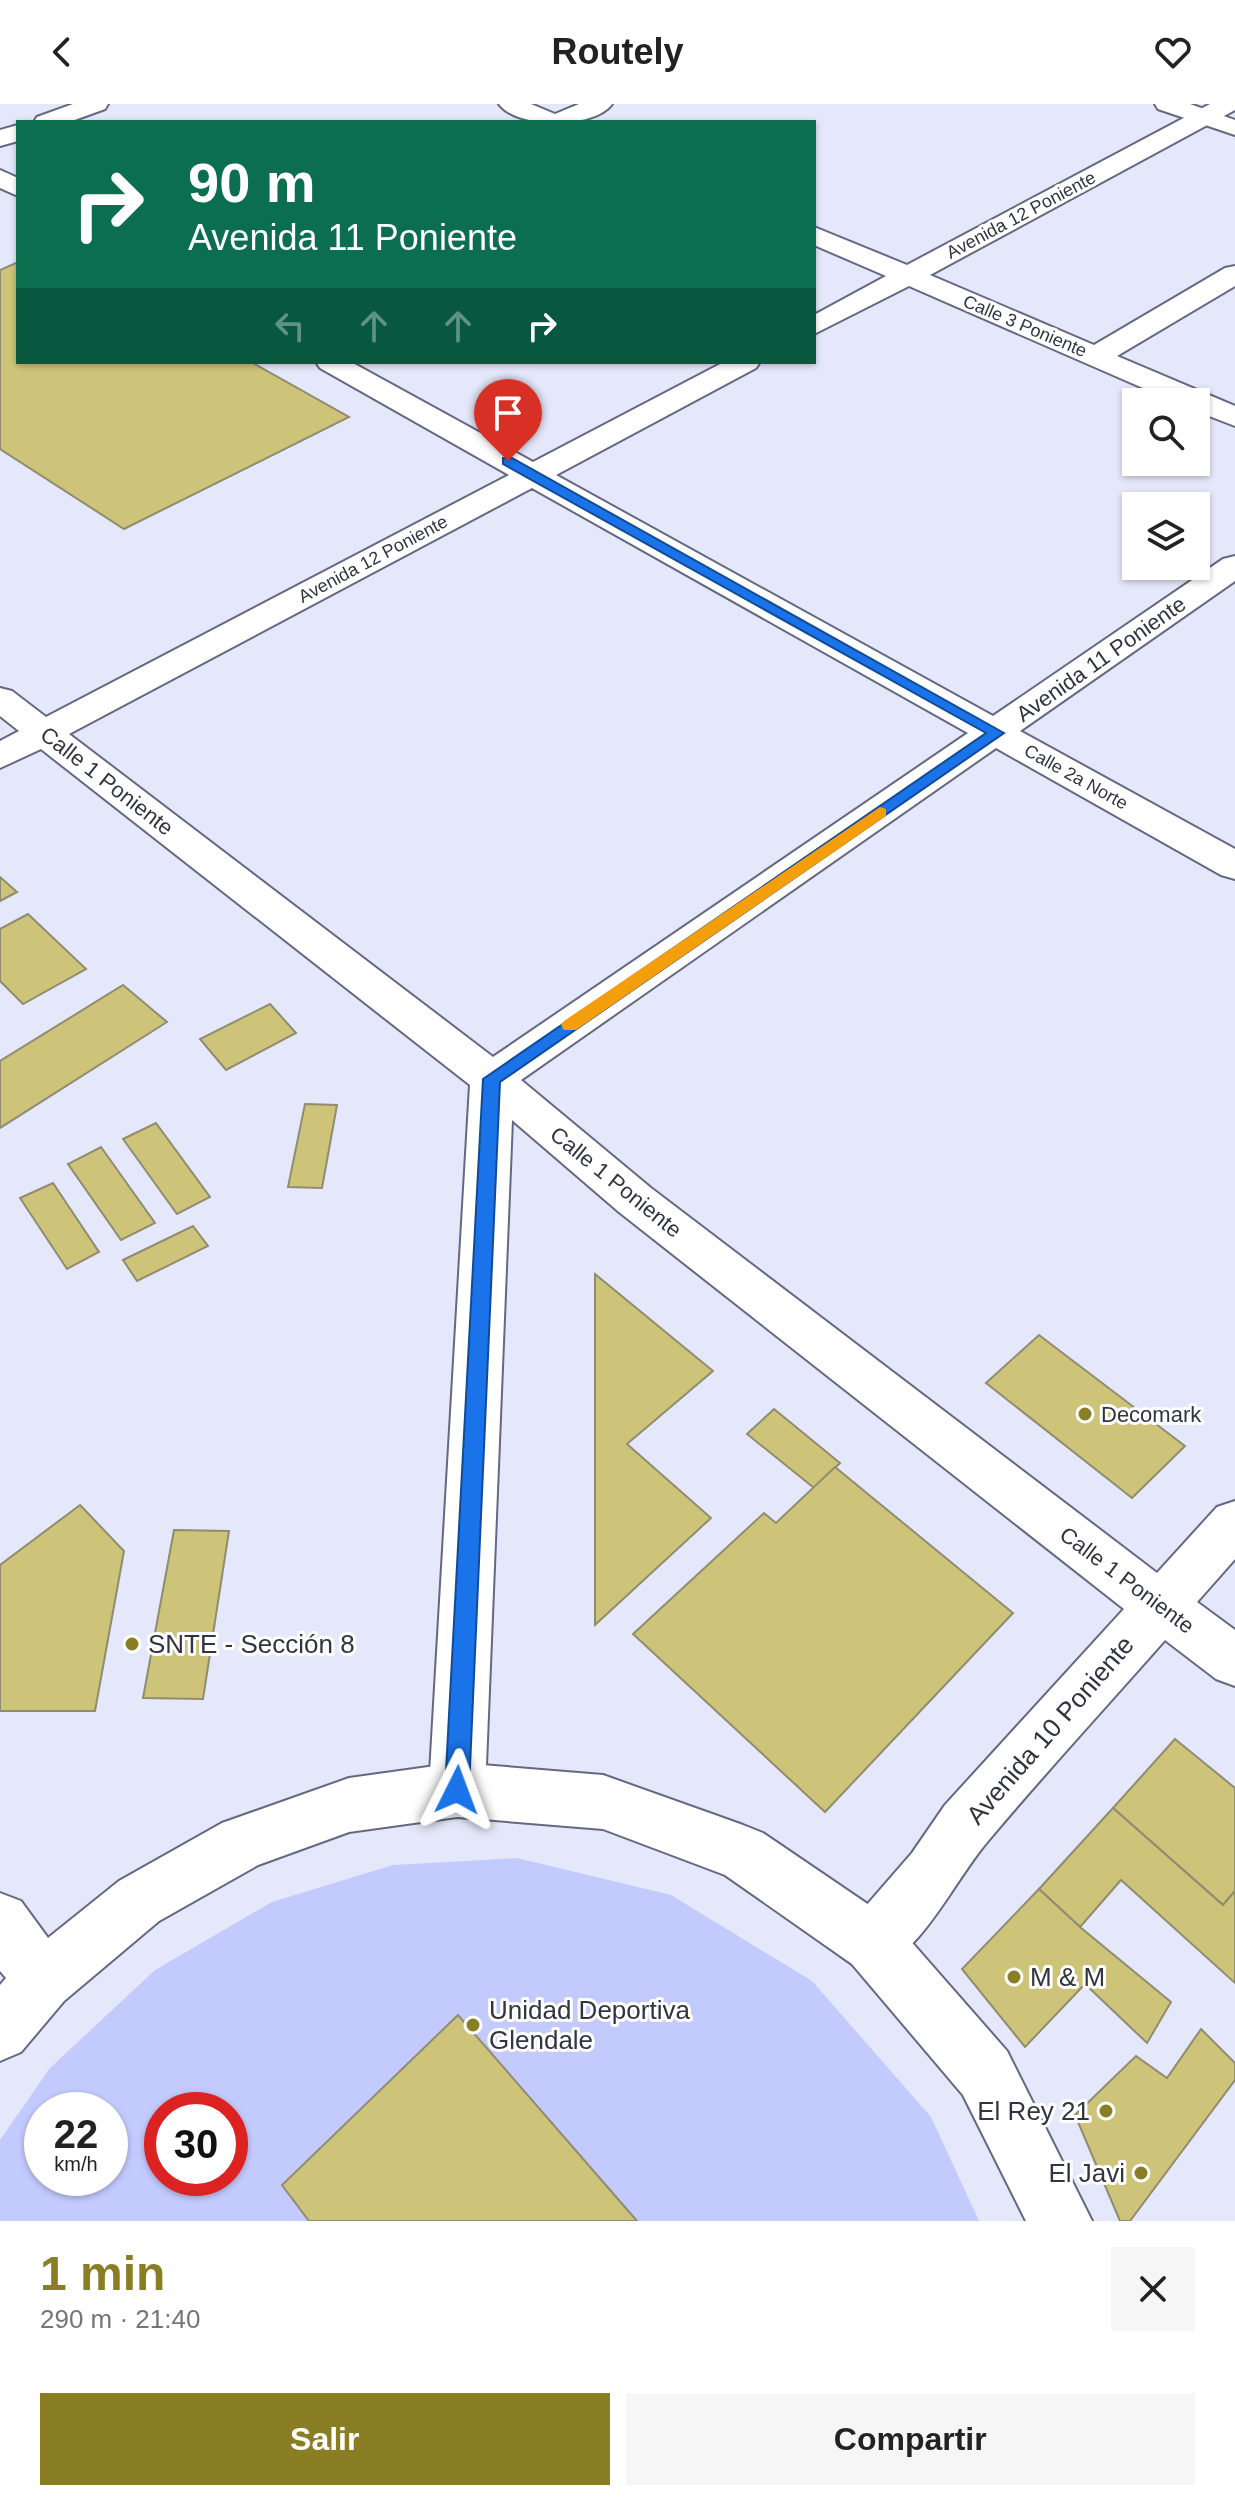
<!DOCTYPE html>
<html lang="es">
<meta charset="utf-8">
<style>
body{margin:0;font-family:Helvetica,sans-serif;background:#f6f6f6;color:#222;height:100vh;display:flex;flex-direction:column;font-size:30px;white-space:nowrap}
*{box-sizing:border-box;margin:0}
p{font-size:26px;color:#767676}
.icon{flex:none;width:44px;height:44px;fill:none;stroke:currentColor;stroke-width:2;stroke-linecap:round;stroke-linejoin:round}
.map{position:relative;height:2117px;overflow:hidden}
.details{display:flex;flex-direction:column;background:#fff;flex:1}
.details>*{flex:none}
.banner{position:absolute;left:16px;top:16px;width:800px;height:244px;border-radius:0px;box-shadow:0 2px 6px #0004;background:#0b6e4f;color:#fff;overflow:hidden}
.fabs{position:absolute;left:1122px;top:284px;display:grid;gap:16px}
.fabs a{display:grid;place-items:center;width:88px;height:88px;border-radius:0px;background:#fff;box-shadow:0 2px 6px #0004;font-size:40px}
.speed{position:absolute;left:24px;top:1988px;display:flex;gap:16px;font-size:40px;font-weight:700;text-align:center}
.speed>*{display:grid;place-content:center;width:104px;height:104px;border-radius:50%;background:#fff;box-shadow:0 2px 6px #0004;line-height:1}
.speed small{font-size:20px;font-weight:400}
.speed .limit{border:12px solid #d22;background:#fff;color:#111}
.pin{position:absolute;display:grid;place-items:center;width:68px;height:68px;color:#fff;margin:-82px -34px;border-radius:50% 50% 50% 0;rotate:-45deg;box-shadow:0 0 8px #0007}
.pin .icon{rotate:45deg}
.me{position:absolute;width:88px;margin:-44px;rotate:3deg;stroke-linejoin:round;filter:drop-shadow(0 0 6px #0008)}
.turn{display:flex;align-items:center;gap:28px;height:168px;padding:0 40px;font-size:36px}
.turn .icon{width:104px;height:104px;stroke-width:2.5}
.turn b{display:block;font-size:56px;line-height:68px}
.lanes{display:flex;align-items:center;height:76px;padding:0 40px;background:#0003;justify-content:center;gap:40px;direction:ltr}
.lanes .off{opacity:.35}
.round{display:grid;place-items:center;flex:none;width:84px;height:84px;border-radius:0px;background:#f6f6f6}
.head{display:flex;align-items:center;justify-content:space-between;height:136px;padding:0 40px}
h1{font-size:48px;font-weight:800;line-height:60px;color:#8a7e24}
.primary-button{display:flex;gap:16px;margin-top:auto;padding:16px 40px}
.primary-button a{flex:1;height:92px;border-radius:0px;background:#8a7e24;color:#fff;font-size:32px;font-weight:800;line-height:92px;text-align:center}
.primary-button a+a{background:#f6f6f6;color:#222}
header{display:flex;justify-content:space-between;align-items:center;height:104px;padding:0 40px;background:#fff;font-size:36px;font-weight:800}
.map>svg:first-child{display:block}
.green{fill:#c3cafd;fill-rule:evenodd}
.building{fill:#cdc379;stroke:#908c70;stroke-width:2}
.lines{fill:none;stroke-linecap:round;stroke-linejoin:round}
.street-casing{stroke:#646881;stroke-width:4}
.secondary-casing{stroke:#646881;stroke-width:4}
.street{fill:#fff;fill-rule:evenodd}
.secondary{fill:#fff;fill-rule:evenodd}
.route{fill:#1a73e8;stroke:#114b97;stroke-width:2}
.slow{fill:#f59e0b}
.poi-dot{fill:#8a7e24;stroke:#fff;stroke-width:3}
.labels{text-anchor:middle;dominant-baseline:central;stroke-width:6;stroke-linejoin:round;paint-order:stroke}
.far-street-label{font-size:18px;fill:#323440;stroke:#fff}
.street-label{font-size:22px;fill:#323440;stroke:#fff}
.poi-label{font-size:22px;fill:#323440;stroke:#fff;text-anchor:start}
.near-poi-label{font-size:26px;fill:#323440;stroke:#fff;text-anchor:start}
.near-street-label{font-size:26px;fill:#323440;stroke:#fff}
</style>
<header><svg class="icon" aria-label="back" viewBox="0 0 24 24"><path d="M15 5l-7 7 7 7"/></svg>Routely<svg class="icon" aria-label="heart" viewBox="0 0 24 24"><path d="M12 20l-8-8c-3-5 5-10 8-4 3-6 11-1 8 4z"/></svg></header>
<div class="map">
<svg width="1235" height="2117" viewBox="0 0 1235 2117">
<rect width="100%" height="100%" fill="#e5e8fa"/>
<path class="green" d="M 517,1754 L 671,1791 L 812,1877 L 931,2013 L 979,2117 L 0,2117 L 0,2036 L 50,1964 L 155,1866 L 272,1798 L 393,1761 ZM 42,2006 L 110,2006 L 110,2074 L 42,2074 ZM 162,2006 L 230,2006 L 230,2074 L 162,2074 Z"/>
<g class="building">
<path d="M 18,158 L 18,258 L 251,258 L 349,313 L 124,425 L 0,345 L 0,166 Z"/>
<path d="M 0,773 L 17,788 L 0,797 Z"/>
<path d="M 28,810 L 86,865 L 23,900 L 0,877 L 0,825 Z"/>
<path d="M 123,881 L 167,918 L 0,1024 L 0,957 Z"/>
<path d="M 270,900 L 296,929 L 226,966 L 200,935 Z"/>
<path d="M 305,1000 L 337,1001 L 322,1084 L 288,1083 Z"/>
<path d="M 156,1019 L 210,1093 L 177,1110 L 123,1035 Z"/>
<path d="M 101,1043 L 155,1119 L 121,1136 L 68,1060 Z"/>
<path d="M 53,1079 L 99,1148 L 67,1165 L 20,1094 Z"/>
<path d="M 193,1122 L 208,1142 L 137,1177 L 123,1156 Z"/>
<path d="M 595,1170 L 713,1267 L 627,1340 L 711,1414 L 595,1521 Z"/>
<path d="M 1039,1231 L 1185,1342 L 1132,1394 L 986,1279 Z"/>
<path d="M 774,1305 L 840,1359 L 814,1384 L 747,1330 Z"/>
<path d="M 835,1363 L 1013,1509 L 825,1708 L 633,1530 L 764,1409 L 776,1419 Z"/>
<path d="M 80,1401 L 124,1447 L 95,1607 L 0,1607 L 0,1461 Z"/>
<path d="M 174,1426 L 229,1427 L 203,1595 L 143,1594 Z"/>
<path d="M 1175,1635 L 1235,1684 L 1235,1787 L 1223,1801 L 1113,1704 Z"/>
<path d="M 1113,1704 L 1223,1801 L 1235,1787 L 1235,1879 L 1121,1776 L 1080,1823 L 1039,1785 Z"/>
<path d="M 1039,1785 L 1080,1823 L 1171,1898 L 1147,1939 L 1085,1880 L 1025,1943 L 962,1865 Z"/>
<path d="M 458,1911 L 624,2102 L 637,2117 L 309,2117 L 282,2081 Z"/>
<path d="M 1201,1925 L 1235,1959 L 1235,1976 L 1130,2117 L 1120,2117 L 1075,2011 L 1136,1952 L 1167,1974 Z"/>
</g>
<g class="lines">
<defs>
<g id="street">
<path d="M 73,0 L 108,0 L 105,5 L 69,18 L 34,18 L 37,13 Z"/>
<path d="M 499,0 L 531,0 L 555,10 L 579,0 L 612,0 C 594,25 517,25 499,0 Z"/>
<path d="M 1210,0 L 1235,0 L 1235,6 L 930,171 L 1094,241 L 1225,164 L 1235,162 L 1235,182 L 1117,252 L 1235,302 L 1235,322 L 1196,307 L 1196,298 L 1175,298 L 909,182 L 814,230 L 814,211 L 886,172 L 814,141 L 814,123 L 907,161 Z"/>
<path d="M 18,21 L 18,37 L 0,42 L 0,26 Z"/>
<path d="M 0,66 L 18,74 L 18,92 L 0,84 Z"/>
<path d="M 316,258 L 351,258 L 533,358 L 724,258 L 760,258 L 756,264 L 556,371 L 993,612 L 1223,455 L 1235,452 L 1235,477 L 1020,627 L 1235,745 L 1235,775 L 1221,771 L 996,644 L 521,976 L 651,1084 L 1157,1469 L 1217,1403 L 1235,1397 L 1235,1455 L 1197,1498 L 1235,1526 L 1235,1582 L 1216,1575 L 1165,1536 C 1106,1603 1045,1669 988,1737 C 953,1778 924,1847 873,1868 L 852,1860 L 844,1839 L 852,1818 L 912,1749 L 945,1701 L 1124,1505 L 619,1108 L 512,1016 L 485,1686 L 477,1705 L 457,1713 L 437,1705 L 429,1686 L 470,981 L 41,645 L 0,664 L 0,637 L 19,627 L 0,612 L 0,584 L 12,587 L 46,613 L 509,371 L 320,264 ZM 532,384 L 968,629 L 493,953 L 69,630 Z"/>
</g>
<g id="secondary">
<path d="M 1155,0 L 1190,0 L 1235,16 L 1235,31 L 1158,5 Z"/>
<path d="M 457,1659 L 603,1671 L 743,1721 L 763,1729 L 894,1818 L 1007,1947 L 1092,2117 L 1026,2117 L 963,1991 L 852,1860 L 725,1771 L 603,1725 L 457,1713 L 349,1728 L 258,1761 L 159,1817 L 64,1897 L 21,1948 L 0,1957 L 0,1881 L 6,1874 L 0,1867 L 0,1789 L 21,1797 L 48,1834 L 119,1777 L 222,1719 L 349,1674 Z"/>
</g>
</defs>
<use href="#street" class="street-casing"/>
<use href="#secondary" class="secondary-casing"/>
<use href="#street" class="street"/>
<use href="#secondary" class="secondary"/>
</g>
<path class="route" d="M 503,354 L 512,354 L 1004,629 L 500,978 L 469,1686 L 465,1694 L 457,1697 L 449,1694 L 445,1686 L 483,975 L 986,629 L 503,360 Z"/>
<path class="slow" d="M 880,703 L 886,705 L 886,712 L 576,926 L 564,926 L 561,921 L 564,917 Z"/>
<g class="poi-dot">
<circle cx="1085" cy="1310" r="8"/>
<circle cx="132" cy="1540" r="8"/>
<circle cx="1014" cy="1873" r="8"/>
<circle cx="473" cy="1921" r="8"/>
<circle cx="1106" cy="2007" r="8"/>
<circle cx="1141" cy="2069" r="8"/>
</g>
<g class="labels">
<g class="far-street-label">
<text transform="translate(1021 111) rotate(-28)">Avenida 12 Poniente</text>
<text transform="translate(1025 222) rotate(23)">Calle 3 Poniente</text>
<text transform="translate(373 455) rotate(-28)">Avenida 12 Poniente</text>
<text transform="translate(1076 673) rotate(29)">Calle 2a Norte</text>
</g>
<g class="street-label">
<text transform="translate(1101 555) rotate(-35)">Avenida 11 Poniente</text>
<text transform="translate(107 677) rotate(38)">Calle 1 Poniente</text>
<text transform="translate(616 1078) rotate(39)">Calle 1 Poniente</text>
<text transform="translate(1127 1476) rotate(37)">Calle 1 Poniente</text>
</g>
<g class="poi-label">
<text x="1101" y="1310">Decomark</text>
</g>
<g class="near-poi-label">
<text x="148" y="1540">SNTE - Sección 8</text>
<text x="1030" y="1873">M &amp; M</text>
<text x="489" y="1906">Unidad Deportiva<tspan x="489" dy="30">Glendale</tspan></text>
<text x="1090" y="2007" text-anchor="end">El Rey 21</text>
<text x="1125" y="2069" text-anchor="end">El Javi</text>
</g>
<g class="near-street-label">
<text transform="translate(1050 1626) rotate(-49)">Avenida 10 Poniente</text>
</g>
</g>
</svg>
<div class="fabs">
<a><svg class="icon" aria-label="search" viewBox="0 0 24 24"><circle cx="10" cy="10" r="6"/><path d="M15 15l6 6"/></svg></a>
<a><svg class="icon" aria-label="layers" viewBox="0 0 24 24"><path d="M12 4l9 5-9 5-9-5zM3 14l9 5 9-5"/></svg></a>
</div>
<div class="speed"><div>22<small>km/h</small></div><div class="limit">30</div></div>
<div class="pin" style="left:508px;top:357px;background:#d93025"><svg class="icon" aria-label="arrive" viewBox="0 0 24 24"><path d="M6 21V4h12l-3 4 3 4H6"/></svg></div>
<svg class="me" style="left:457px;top:1686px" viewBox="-20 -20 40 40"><path d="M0-17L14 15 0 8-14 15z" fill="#1a73e8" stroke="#fff" stroke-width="4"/></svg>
<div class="banner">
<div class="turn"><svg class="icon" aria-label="right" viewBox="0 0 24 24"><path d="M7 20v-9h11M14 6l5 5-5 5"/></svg><div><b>90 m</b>Avenida 11 Poniente</div></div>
<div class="lanes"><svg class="icon off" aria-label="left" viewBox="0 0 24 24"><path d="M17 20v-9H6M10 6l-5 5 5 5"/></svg><svg class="icon off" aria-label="ahead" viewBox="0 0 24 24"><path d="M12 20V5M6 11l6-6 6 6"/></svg><svg class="icon off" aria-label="ahead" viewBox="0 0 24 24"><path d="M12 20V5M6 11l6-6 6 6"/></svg><svg class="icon" aria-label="right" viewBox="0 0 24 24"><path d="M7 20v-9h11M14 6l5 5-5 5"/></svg></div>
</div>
</div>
<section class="details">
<div class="head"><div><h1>1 min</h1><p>290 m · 21:40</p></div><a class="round"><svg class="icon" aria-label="close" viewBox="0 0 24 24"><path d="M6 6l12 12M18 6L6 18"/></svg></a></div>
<div class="primary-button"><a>Salir</a><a>Compartir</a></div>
</section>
